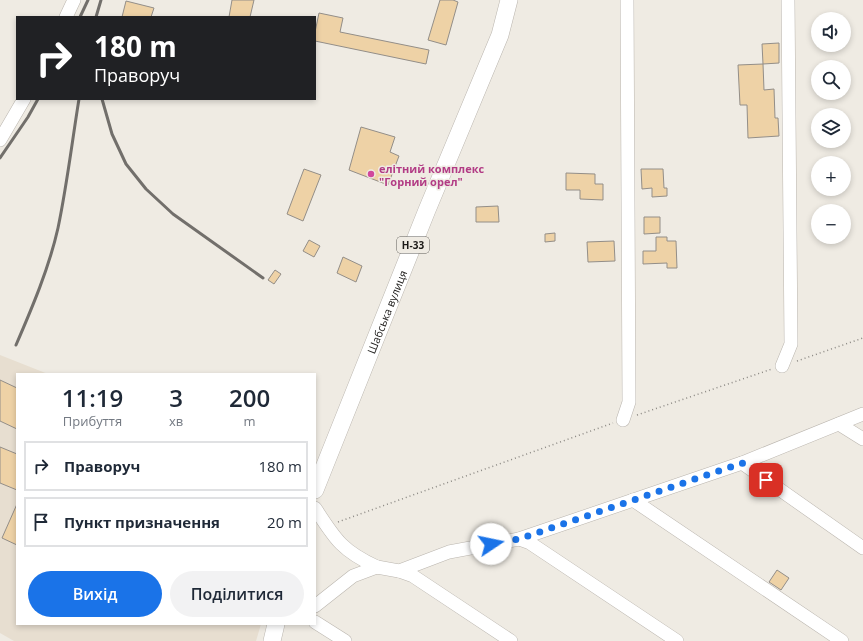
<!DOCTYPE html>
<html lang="uk">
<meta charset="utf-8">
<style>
body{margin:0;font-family:"Open Sans",sans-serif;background:#f2f2f3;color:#1f2937;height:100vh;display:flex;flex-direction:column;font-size:15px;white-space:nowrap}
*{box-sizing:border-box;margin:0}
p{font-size:13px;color:#747a83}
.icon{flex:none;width:22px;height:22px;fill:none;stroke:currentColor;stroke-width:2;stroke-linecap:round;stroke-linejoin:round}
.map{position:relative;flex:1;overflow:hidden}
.side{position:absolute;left:16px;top:373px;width:300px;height:252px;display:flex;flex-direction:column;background:#fff;border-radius:0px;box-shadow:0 2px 6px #0003}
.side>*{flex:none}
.hud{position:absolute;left:16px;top:16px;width:300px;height:84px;border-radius:0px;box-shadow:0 2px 6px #0003;background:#202124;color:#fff;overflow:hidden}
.tools{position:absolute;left:811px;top:12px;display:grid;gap:8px}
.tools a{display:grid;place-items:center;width:40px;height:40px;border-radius:50%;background:#fff;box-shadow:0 2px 6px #0003;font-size:20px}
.pin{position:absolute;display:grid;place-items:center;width:34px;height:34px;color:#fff;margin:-17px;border-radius:8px;box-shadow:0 2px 6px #0006}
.me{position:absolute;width:44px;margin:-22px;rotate:79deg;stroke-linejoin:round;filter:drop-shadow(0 0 3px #0008)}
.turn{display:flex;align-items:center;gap:14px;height:84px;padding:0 12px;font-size:18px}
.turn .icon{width:52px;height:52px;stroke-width:2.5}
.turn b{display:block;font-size:28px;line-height:34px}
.eta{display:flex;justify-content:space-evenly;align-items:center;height:68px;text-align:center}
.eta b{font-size:24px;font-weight:600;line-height:28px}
.button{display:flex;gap:8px;margin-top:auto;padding:8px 12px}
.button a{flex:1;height:46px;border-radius:24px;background:#1a73e8;color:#fff;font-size:16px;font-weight:600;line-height:46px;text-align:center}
.button a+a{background:#f2f2f3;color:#1f2937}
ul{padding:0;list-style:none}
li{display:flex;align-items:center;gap:12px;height:50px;margin:0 8px 6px;padding:0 4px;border:2px solid #e0e1e3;border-radius:0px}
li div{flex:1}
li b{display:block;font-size:15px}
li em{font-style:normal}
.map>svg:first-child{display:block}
.built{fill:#e7ded0}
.building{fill:#eed2a6;stroke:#938e88}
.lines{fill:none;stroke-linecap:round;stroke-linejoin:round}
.minor-casing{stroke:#bab5ae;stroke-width:14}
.major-casing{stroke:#bab5ae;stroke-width:18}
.path{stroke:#8b8883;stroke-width:1.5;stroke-dasharray:1 3;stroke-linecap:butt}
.minor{stroke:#fff;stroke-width:13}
.major{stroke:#fff;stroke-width:17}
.rail{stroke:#726f6b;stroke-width:3}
.route{stroke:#1a73e8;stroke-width:7;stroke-dasharray:0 12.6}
.hotel-dot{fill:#d1479c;stroke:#efebe3;stroke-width:1.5}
.labels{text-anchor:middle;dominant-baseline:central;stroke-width:3;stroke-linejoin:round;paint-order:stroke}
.shield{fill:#efebe3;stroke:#5b5955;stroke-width:1}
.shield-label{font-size:10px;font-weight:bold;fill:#1c1a18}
.hotel-label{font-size:11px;font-weight:bold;fill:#b23c85;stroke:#efebe3;text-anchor:start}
.street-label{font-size:11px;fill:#1c1a18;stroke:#efebe3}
</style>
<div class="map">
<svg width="863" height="641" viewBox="0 0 863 641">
<rect width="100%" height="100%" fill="#efebe3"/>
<path class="built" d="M 0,355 L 48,374 L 17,374 L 17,624 L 261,624 L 256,641 L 14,641 L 0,633 Z"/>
<g class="building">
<path d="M 232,0 L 254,0 L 250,17 L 229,17 Z"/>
<path d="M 440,0 L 453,0 L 458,2 L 446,45 L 428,40 Z"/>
<path d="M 126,1 L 154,8 L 151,17 L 122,17 Z"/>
<path d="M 319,13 L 343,18 L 340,32 L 429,50 L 426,64 L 315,41 L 315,32 Z"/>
<path d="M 779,43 L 779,63 L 763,64 L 762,44 Z"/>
<path d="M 763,64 L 764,90 L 774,89 L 775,118 L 778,118 L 779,136 L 748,138 L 747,105 L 740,105 L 738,65 Z"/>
<path d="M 361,127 L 395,137 L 390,152 L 399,156 L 388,185 L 349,170 Z"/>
<path d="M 304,169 L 321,175 L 303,221 L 287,214 Z"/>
<path d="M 641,169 L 663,169 L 664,188 L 667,188 L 667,196 L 652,197 L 652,188 L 642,189 Z"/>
<path d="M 566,173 L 595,174 L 595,184 L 603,184 L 603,200 L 580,199 L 580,190 L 566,190 Z"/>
<path d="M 498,206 L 499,222 L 476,222 L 476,207 Z"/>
<path d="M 644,217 L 660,217 L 660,233 L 644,234 Z"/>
<path d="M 555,233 L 555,241 L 545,242 L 545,234 Z"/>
<path d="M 656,237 L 667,237 L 667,241 L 676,241 L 677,268 L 667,268 L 667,263 L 643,264 L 643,251 L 656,251 Z"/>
<path d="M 309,240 L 320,246 L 314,257 L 303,251 Z"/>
<path d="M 614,241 L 615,261 L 588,262 L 587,242 Z"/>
<path d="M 343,257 L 362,266 L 356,282 L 337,273 Z"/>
<path d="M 275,270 L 281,274 L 274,284 L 268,280 Z"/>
<path d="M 0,380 L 17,388 L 17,429 L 0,421 Z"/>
<path d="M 0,447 L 17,454 L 17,490 L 0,483 Z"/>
<path d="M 17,504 L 17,545 L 2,538 Z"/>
<path d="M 777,570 L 789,578 L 781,590 L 769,582 Z"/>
</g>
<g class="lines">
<defs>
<g id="minor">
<path d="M 66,17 L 74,0"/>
<path d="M 0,140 L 24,99"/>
<path d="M 782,366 L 791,344 L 788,0"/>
<path d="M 623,420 L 629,402 L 627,0"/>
<path d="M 839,424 L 863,439"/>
<path d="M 742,463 L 863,548"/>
<path d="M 633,500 L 842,641"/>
<path d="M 315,508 C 335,539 342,551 377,567"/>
<path d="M 519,539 L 530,543 L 677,641"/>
<path d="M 399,571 L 413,576 L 511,641"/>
<path d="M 315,606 L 353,576 L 377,567 L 399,571 L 449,552 L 519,539 L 742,463 L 863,414"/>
<path d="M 315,622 L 345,641"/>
</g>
<g id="major">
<path id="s1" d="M 315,490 L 427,210 L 500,35 L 509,0"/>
<path d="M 272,641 L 276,624"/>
</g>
</defs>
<use href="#minor" class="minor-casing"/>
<use href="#major" class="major-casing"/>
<g class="path">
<path d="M 797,361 L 863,338"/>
<path d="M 637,415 L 772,369"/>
<path d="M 338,522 L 613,423"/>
</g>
<use href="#minor" class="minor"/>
<use href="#major" class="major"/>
<g class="rail">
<path d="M 80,17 L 88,0"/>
<path d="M 96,17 L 101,0"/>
<path d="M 102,99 L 112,134 L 126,164 L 146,189 L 173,214 L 263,278"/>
<path d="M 0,158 L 28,117 L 38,99"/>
<path d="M 16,345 C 32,308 49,268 58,228 C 67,185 72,142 79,99"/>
</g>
</g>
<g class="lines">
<path class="route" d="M 491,544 L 519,539 L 742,463 L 766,480"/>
</g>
<circle class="hotel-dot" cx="371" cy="174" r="4"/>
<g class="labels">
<rect class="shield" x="397" y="237" width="32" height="16" rx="3"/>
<g class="shield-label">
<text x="413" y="245">Н-33</text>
</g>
<g class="hotel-label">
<text x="379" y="168">елітний комплекс<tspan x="379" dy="13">"Горний орел"</tspan></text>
</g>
<g class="street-label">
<text stroke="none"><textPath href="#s1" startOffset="192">Шабська вулиця</textPath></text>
</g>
</g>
</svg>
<div class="tools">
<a><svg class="icon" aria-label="sound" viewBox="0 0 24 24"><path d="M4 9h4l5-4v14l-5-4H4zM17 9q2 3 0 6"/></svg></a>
<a><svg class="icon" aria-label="search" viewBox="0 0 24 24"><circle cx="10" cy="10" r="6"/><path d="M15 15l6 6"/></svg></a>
<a><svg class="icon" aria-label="layers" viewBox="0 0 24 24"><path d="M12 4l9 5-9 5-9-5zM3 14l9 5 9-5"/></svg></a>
<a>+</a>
<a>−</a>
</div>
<div class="pin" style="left:766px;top:480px;background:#d93025"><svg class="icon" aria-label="arrive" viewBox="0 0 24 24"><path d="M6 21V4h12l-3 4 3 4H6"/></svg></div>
<svg class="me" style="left:491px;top:544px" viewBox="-20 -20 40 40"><circle r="19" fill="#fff"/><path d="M0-13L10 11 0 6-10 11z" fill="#1a73e8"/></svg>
<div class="hud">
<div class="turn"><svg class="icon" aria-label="right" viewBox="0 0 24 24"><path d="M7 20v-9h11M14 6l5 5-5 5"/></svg><div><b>180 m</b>Праворуч</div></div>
</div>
<section class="side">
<div class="eta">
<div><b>11:19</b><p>Прибуття</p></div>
<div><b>3</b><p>хв</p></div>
<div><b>200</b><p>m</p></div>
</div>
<ul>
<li><svg class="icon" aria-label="right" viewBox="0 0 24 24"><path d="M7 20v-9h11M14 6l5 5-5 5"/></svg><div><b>Праворуч</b></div><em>180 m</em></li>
<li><svg class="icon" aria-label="arrive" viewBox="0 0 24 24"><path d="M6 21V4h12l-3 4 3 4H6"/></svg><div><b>Пункт призначення</b></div><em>20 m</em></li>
</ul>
<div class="button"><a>Вихід</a><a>Поділитися</a></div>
</section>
</div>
